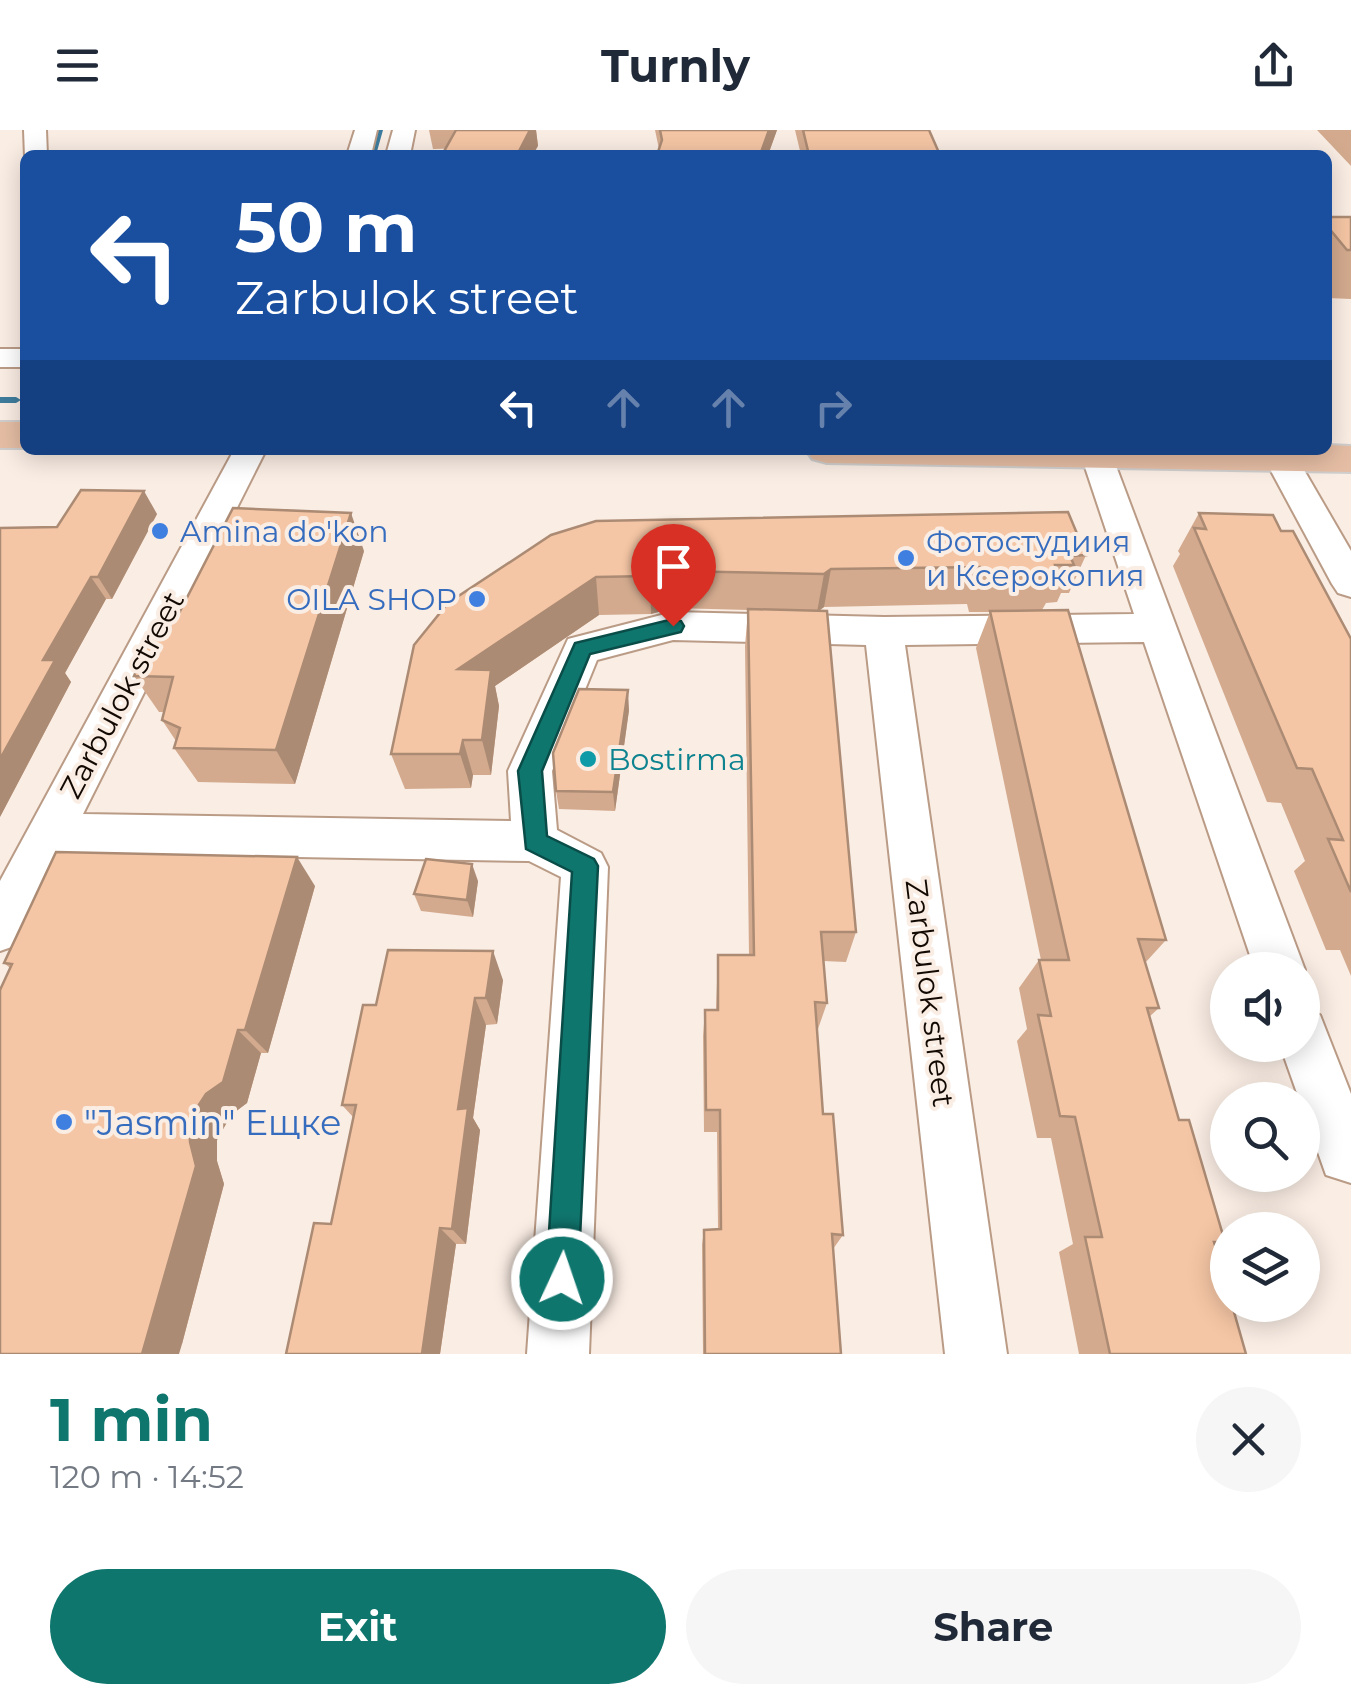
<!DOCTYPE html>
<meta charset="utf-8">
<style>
body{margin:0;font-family:Montserrat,sans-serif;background:#f6f6f7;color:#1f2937;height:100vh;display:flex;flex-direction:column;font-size:38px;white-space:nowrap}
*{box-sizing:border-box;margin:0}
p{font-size:32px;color:#747a83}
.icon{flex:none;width:55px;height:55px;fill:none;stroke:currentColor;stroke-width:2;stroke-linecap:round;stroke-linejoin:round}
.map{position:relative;height:1224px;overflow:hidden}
.details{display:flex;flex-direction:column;background:#fff;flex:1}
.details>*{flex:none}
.guide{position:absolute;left:20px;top:20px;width:1312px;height:305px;border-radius:15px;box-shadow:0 5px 25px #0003;background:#1a4fa0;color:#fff;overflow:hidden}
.tools{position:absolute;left:1210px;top:822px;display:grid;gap:20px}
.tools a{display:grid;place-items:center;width:110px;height:110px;border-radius:50%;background:#fff;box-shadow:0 5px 25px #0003;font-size:50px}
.pin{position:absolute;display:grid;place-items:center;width:85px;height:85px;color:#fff;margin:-102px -42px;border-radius:50% 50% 50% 0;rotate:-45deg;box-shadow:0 0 10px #0007}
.pin .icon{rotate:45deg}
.me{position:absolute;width:110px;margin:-55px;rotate:3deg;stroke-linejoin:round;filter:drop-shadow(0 0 8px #0008)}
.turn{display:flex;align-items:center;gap:35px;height:210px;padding:0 50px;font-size:45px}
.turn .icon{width:130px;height:130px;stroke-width:2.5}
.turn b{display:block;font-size:70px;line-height:85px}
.lanes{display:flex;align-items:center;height:95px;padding:0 50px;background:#0003;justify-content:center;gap:50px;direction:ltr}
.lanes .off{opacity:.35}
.round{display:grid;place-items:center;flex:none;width:105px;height:105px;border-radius:52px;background:#f6f6f7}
.overview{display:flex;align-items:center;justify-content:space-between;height:170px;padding:0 50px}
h1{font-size:60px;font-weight:700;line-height:75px;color:#0f766e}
.primary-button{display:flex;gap:20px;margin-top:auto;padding:20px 50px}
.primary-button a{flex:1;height:115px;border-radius:60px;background:#0f766e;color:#fff;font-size:40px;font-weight:700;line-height:115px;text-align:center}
.primary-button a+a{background:#f6f6f7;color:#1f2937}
header{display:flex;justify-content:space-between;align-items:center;height:130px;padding:0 50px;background:#fff;font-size:45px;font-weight:700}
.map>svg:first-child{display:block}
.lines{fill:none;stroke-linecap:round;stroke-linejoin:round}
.stream{fill:#3e7c9d;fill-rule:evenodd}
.minor-casing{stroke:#ba9b86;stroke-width:4}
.primary-casing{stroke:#d0cecd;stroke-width:4}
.minor{fill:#fff;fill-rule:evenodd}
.primary{fill:#e5bda4;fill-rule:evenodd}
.wall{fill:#d3aa8e}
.shaded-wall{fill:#ac8b74}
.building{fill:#f5c6a5;stroke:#ac8b74;stroke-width:2.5}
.route{fill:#0f766e;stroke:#0a4d48;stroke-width:2.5}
.shop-dot{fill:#3f7fe0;stroke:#faede4;stroke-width:4}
.culture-dot{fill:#0f9aa8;stroke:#faede4;stroke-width:4}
.labels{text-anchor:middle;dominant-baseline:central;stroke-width:8;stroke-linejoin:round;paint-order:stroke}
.shop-label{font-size:30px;fill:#366cbe;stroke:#faede4;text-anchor:start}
.street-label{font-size:30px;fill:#130903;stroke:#faede4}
.culture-label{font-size:30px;fill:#0d838f;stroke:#faede4;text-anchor:start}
.near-shop-label{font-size:35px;fill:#366cbe;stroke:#faede4;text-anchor:start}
</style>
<header><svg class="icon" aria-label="menu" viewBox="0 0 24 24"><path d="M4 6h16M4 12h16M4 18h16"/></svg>Turnly<svg class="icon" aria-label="share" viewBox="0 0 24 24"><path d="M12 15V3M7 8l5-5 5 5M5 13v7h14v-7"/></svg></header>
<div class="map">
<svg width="1351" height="1224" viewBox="0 0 1351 1224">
<rect width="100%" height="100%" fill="#faede4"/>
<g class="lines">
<g class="stream">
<path d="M 377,0 L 383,0 L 376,25 L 370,25 Z"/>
<path d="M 0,267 L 16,267 L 21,270 L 16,273 L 0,273 Z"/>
</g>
<defs>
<g id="minor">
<path d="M 24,0 L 46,0 L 47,25 L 25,27 Z"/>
<path d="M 355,0 L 377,0 L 371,25 L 347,25 Z"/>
<path d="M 393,0 L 415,0 L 410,25 L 386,25 Z"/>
<rect x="0" y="219" width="25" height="18"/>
<path d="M 234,320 L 266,320 L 83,684 L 511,691 L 508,641 L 568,509 L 673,482 L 884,487 L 1134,484 L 1081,325 L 1084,320 L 1110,320 L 1305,840 L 1302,846 L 1302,840 L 1255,840 L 1144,512 L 905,515 L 1007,1224 L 945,1224 L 866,515 L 673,510 L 597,530 L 552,641 L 557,700 L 601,723 L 608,737 L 589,1224 L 527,1224 L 561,747 L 529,731 L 64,723 L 17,815 L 0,821 L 0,751 Z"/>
<path d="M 1269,321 L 1293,321 L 1351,421 L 1351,467 L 1338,463 L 1332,454 L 1264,328 Z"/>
<path d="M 1302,878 L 1320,885 L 1351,964 L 1351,1053 L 1326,1045 L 1280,915 L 1302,915 Z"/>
</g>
<g id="primary">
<rect x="0" y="292" width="25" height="26"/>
<path d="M 1328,315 L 1351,316 L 1351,342 L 827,333 L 812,329 L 806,320 L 1328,320 Z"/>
</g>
</defs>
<use href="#minor" class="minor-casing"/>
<use href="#primary" class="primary-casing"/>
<use href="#minor" class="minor"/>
<use href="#primary" class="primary"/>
</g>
<g class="wall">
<path d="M 429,0 L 536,0 L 538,16 L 433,19 Z"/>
<path d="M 655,0 L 777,0 L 768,25 L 657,25 L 659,19 Z"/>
<path d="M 795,0 L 929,0 L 940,25 L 801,25 Z"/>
<path d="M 1317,0 L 1351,0 L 1351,36 Z"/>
<path d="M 1328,87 L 1351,87 L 1351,169 L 1328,168 Z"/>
<path d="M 1199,383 L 1281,401 L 1351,509 L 1351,846 L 1340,820 L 1326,820 L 1294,741 L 1305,731 L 1281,673 L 1267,672 L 1173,436 L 1180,424 L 1178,421 Z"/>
<path d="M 157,384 L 112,469 L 106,469 L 65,543 L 71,552 L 0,687 L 57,397 Z"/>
<path d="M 551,405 L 1086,425 L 1069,463 L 1061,463 L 1057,472 L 1046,473 L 1042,480 L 1166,810 L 1145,833 L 1159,878 L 1149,887 L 1179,990 L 1225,1112 L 1215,1116 L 1246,1224 L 1079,1224 L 1059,1122 L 1073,1114 L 1051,1008 L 1037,1008 L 1017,911 L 1027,899 L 1019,858 L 1039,830 L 1041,830 L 976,518 L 990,482 L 969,482 L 967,474 L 824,477 L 819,481 L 856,802 L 846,832 L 823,831 L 827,873 L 818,899 L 817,899 L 823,984 L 843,1105 L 833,1119 L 841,1224 L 703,1224 L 702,1115 L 704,1100 L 718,1099 L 717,1002 L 704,1002 L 703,906 L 705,880 L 716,880 L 718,825 L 749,825 L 745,516 L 748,480 L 673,478 L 651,484 L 599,485 L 495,556 L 499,576 L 491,645 L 473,645 L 471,658 L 405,659 L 391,624 Z"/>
<path d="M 364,421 L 295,654 L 198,652 L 174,618 L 176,611 L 162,590 L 164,582 L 159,582 L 134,546 L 177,487 Z"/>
<path d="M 629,580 L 615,681 L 559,679 L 556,661 Z"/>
<path d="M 478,751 L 473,787 L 421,781 L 414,764 Z"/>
<path d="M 315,756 L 268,923 L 261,923 L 247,973 L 231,985 L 217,1010 L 217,1031 L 224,1054 L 182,1214 L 10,838 L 4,833 Z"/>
<path d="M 503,850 L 497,894 L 486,895 L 473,988 L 480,1000 L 466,1114 L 456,1114 L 440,1224 L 286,1224 L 331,1094 L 353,987 L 342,975 L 376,875 Z"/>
</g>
<g class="shaded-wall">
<path d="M 530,0 L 536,0 L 538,16 L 533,25 L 517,25 Z"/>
<path d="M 769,0 L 777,0 L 768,25 L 760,25 Z"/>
<path d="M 144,361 L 157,384 L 112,469 L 98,447 Z"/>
<path d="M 351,383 L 364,421 L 295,654 L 276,620 Z"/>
<path d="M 831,439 L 824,477 L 817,482 L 824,444 Z"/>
<path d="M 673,441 L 673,478 L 651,484 L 650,446 Z"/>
<path d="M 91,447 L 106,469 L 65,543 L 71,552 L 0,687 L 0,629 L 43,530 Z"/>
<path d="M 596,447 L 599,485 L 495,556 L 499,576 L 491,645 L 482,610 L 458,539 Z"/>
<path d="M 628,560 L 629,580 L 615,681 L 613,662 Z"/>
<path d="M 463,610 L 473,645 L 471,658 L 460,624 Z"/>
<path d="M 297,727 L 315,756 L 268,923 L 245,900 Z"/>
<path d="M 472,734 L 478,751 L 473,787 L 467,770 Z"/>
<path d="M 493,821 L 503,850 L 497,894 L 486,868 Z"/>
<path d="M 475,868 L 486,895 L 473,988 L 480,1000 L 466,1114 L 452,1099 L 458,979 Z"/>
<path d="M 238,900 L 261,923 L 247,973 L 231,985 L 217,1010 L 217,1031 L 224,1054 L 182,1214 L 179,1224 L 142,1224 L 190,1012 L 189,990 L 206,964 Z"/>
<path d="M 440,1098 L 456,1114 L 440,1224 L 422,1224 Z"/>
</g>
<g class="building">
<path d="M 456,0 L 530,0 L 517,25 L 442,25 Z"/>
<path d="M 660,0 L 769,0 L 760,25 L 657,25 L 662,10 Z"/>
<path d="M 803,0 L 929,0 L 940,25 L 809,25 Z"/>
<path d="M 1328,87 L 1351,87 L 1351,120 L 1347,120 L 1328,97 Z"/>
<path d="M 81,360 L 144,361 L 98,447 L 91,447 L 43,530 L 55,530 L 0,629 L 0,398 L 57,397 Z"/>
<path d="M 233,378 L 351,383 L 276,620 L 174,618 L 180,598 L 162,590 L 173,547 L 134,546 L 159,488 L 177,487 Z"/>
<path d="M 1068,382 L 1086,425 L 1070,426 L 1074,435 L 1055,435 L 1058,444 L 982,445 L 980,437 L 831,439 L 824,444 L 673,441 L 650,446 L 596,447 L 458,539 L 491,540 L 482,610 L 463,610 L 460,624 L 391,624 L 414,515 L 448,473 L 551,405 L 596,391 Z"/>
<path d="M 1199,383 L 1273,385 L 1281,401 L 1293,401 L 1351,509 L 1351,762 L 1328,709 L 1343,710 L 1312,639 L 1297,638 L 1194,398 L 1206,399 Z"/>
<path d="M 748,479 L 827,481 L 856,802 L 821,802 L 827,873 L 815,872 L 823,984 L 833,984 L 843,1105 L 832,1104 L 841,1224 L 705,1224 L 704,1100 L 721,1099 L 720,980 L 706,980 L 705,880 L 718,880 L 718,825 L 754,825 Z"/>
<path d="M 1068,480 L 1166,810 L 1138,809 L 1159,878 L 1147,878 L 1179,990 L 1189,990 L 1225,1112 L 1214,1112 L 1228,1158 L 1228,1175 L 1232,1175 L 1246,1224 L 1110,1224 L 1085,1107 L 1102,1107 L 1075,987 L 1060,986 L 1038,885 L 1051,886 L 1039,830 L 1069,830 L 990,481 Z"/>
<path d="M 579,559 L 628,560 L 613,662 L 556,661 L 553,623 Z"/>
<path d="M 56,722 L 297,727 L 245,900 L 238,900 L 223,952 L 206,964 L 189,990 L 190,1012 L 196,1036 L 142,1224 L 0,1224 L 0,860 L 12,834 L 4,833 Z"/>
<path d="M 426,729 L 472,734 L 467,770 L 414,764 Z"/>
<path d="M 388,820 L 493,821 L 486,868 L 475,868 L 458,979 L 468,978 L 452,1099 L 440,1098 L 422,1224 L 286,1224 L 314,1093 L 331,1094 L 356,975 L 342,975 L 363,875 L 376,875 Z"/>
</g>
<path class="route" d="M 673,489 L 681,491 L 684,496 L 681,502 L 590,524 L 542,641 L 547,706 L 594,729 L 598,736 L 578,1149 L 573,1160 L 562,1165 L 550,1160 L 546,1149 L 572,742 L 526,719 L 518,641 L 575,513 Z"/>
<g class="shop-dot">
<circle cx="160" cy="401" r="10"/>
<circle cx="906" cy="428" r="10"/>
<circle cx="477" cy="469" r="10"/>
<circle cx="64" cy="992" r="10"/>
</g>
<circle class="culture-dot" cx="588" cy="629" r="10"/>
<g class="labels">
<g class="shop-label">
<text x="180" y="401">Amina do'kon</text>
<text x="926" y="411">Фотостудиия<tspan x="926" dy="34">и Ксерокопия</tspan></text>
<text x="457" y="469" text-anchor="end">OILA SHOP</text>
</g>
<g class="street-label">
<text transform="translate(122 565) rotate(-62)">Zarbulok street</text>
<text transform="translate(930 863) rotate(83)">Zarbulok street</text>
</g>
<g class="culture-label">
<text x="608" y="629">Bostirma</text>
</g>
<g class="near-shop-label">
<text x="84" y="992">"Jasmin" Ещке</text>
</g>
</g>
</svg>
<div class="tools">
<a><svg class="icon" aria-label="sound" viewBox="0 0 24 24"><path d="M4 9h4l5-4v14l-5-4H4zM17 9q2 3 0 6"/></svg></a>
<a><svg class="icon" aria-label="search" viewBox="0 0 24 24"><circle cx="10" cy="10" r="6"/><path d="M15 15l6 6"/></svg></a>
<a><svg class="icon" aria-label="layers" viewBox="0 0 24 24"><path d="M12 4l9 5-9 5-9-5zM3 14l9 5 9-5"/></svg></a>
</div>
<div class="pin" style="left:673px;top:496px;background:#d93025"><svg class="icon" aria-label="arrive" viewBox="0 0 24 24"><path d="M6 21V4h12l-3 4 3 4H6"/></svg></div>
<svg class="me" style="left:562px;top:1149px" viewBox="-20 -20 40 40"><circle r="17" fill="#0f766e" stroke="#fff" stroke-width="3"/><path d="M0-11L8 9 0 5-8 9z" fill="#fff"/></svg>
<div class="guide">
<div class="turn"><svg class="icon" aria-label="left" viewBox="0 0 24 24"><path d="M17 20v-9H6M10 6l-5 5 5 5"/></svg><div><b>50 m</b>Zarbulok street</div></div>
<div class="lanes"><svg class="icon" aria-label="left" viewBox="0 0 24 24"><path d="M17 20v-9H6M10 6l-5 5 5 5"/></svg><svg class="icon off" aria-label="ahead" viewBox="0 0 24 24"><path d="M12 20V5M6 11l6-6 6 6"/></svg><svg class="icon off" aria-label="ahead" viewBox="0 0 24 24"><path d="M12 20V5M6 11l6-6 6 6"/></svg><svg class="icon off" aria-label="right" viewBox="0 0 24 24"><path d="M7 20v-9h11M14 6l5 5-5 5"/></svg></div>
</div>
</div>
<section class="details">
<div class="overview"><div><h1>1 min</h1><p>120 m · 14:52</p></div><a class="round"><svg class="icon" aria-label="close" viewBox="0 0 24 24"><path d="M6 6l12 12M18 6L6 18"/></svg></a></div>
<div class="primary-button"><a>Exit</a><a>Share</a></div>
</section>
